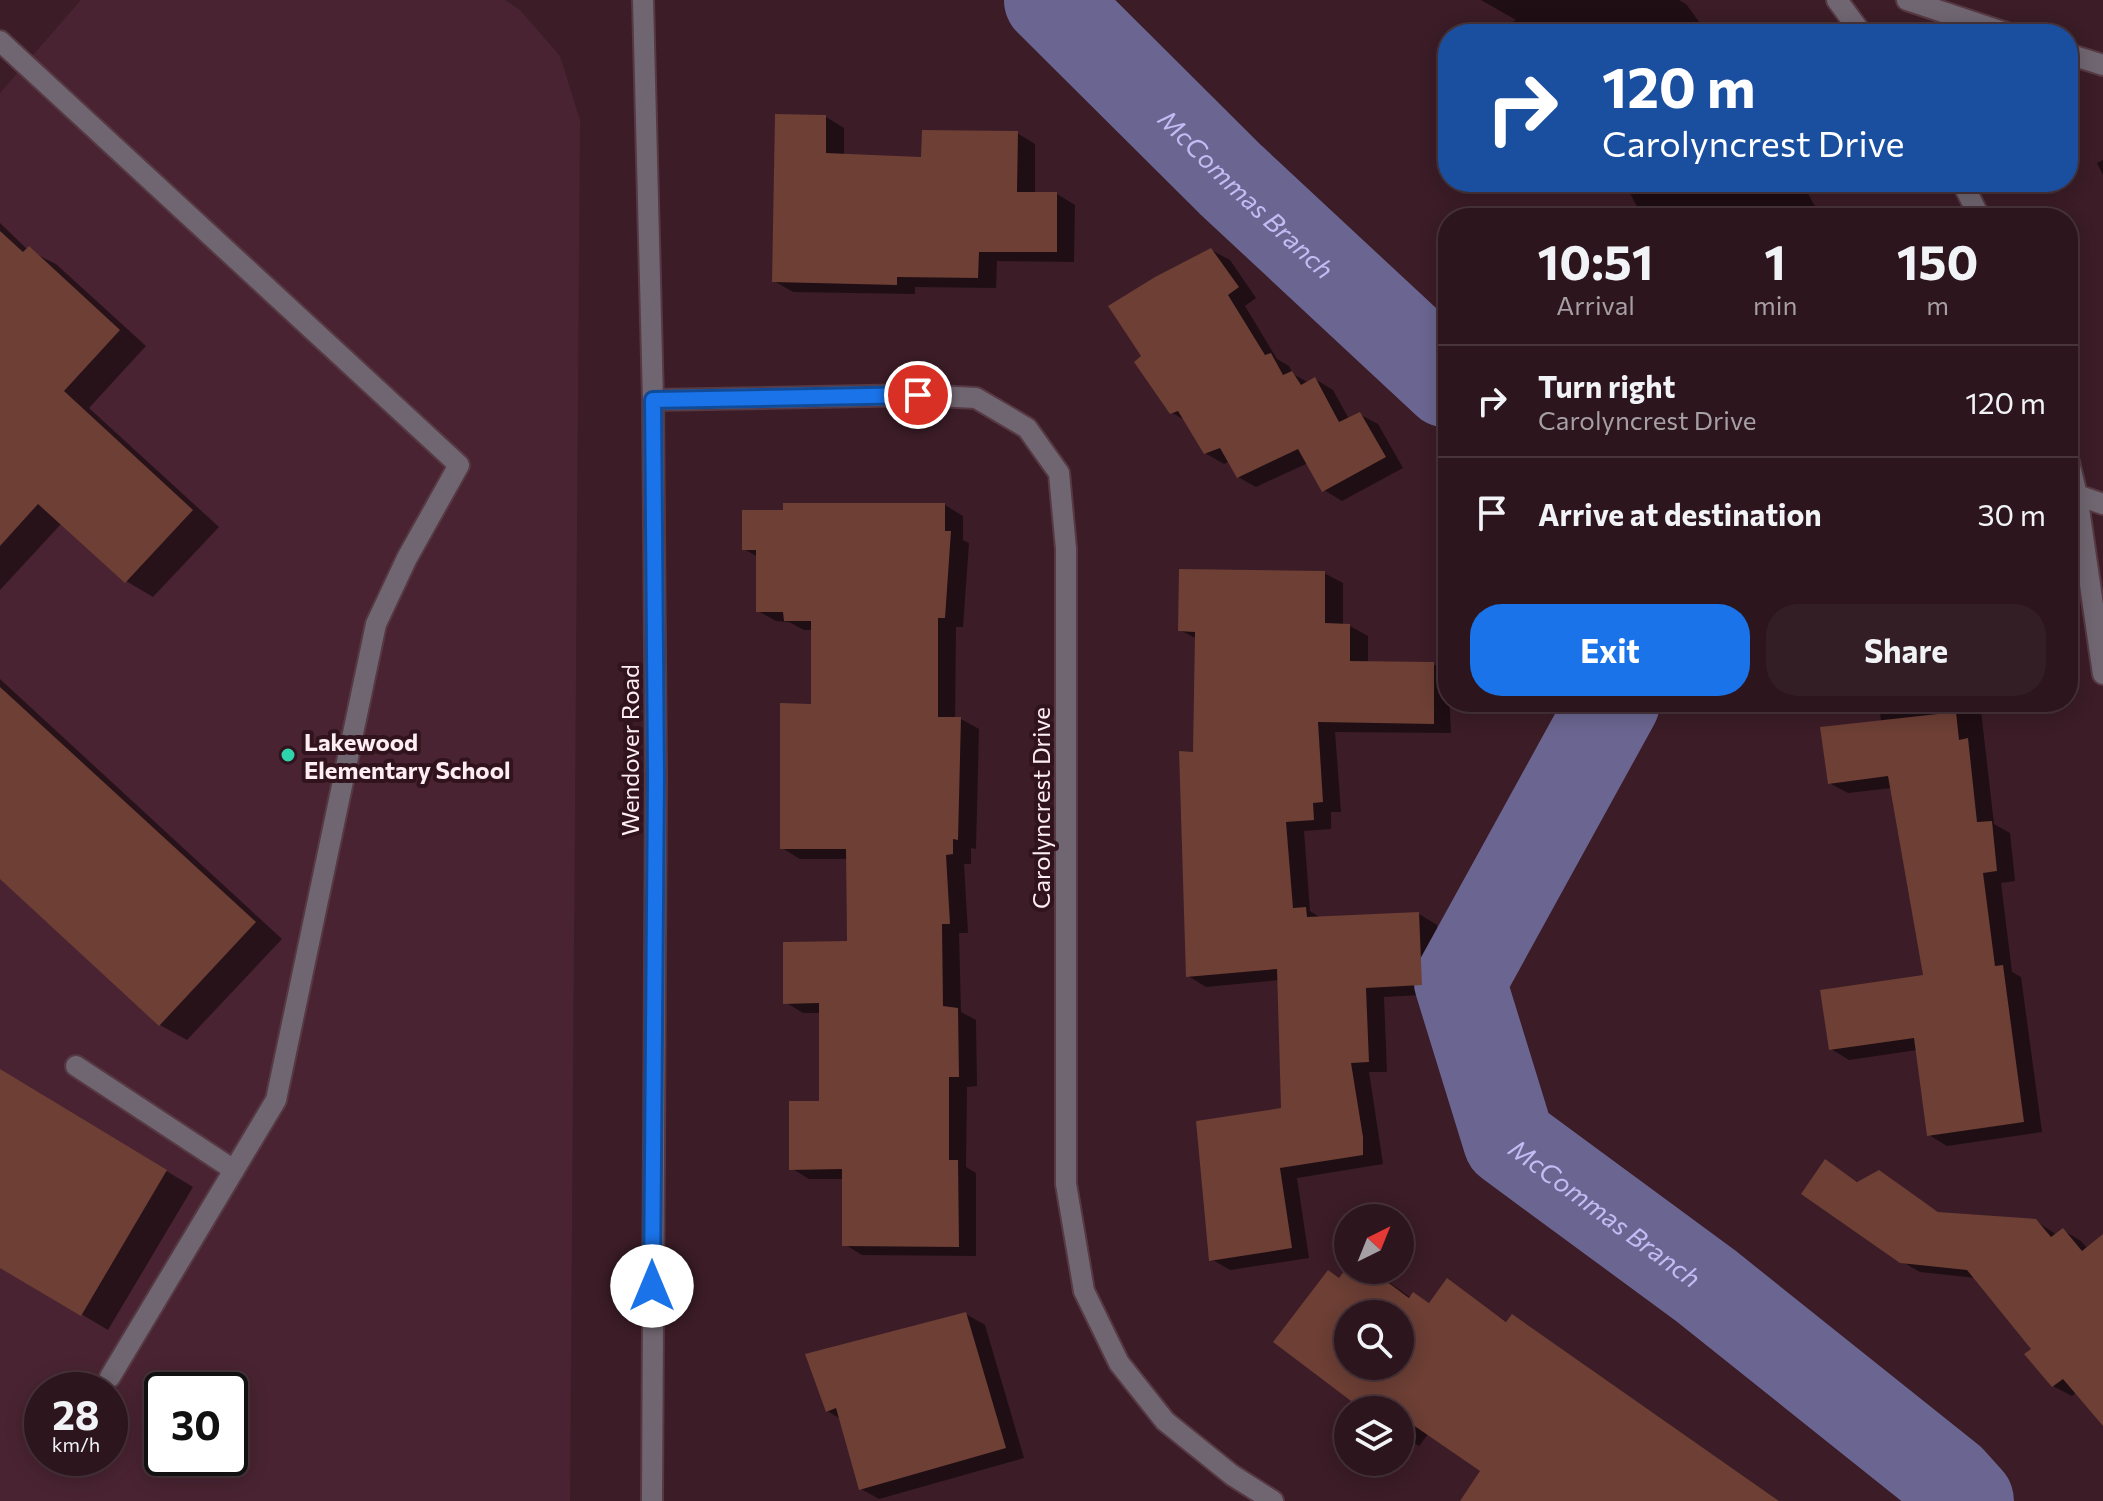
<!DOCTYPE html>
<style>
body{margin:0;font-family:Commissioner,sans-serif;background:#341e26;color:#f1f3f6;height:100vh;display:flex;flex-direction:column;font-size:30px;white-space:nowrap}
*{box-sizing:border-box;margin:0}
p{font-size:26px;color:#a69fa4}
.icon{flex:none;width:44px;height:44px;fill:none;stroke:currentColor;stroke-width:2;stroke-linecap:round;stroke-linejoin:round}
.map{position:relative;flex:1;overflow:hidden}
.drawer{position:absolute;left:1438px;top:208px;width:640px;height:504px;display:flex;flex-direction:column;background:#2c151d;border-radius:32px;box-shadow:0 4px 20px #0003,0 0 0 2px #48343b}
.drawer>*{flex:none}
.banner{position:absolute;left:1438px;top:24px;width:640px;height:168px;border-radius:32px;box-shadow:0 4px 20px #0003,0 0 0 2px #48343b;background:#1a4fa0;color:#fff;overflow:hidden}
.needle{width:52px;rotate:43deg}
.fabs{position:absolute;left:1334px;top:1204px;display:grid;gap:16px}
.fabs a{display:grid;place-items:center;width:80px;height:80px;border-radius:50%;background:#2c151d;box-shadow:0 4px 20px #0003,0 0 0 2px #48343b;font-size:40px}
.speed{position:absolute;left:24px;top:1372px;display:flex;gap:16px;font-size:40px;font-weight:700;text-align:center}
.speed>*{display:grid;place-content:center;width:104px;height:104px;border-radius:50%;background:#2c151d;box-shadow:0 4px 20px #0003,0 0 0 2px #48343b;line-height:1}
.speed small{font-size:20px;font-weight:400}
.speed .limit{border:4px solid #111;border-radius:12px;background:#fff;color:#111}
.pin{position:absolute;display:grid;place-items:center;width:68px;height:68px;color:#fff;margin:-34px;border:4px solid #fff;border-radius:50%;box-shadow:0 2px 8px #0007}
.me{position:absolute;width:88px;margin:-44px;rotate:0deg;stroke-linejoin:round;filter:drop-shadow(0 0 6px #0008)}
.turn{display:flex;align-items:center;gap:28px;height:168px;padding:0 32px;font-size:36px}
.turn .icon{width:104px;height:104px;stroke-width:2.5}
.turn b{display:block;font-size:56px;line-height:68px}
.eta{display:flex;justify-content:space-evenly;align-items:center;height:136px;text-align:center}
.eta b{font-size:48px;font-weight:700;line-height:56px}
.primary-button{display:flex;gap:16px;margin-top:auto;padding:16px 32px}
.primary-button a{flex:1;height:92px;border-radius:32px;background:#1a73e8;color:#fff;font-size:32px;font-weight:700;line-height:92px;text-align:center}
.primary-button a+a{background:#341e26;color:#f1f3f6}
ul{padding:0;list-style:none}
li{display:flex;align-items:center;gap:24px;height:112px;padding:0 32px;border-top:2px solid #48343b}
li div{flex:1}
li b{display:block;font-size:30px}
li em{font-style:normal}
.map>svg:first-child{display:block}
.built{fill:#492331;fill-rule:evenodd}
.shadow{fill:#0007;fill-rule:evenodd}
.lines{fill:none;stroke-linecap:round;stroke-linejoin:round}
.river{stroke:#6b6691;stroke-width:92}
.building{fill:#6d3f35;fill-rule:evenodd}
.service-casing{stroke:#563943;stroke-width:24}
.minor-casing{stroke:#563943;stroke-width:24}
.service{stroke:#706671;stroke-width:20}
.minor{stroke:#706671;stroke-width:20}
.route-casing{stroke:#114b97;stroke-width:20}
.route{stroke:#1a73e8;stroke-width:14}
.poi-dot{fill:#2ed4ab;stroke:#30131d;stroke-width:3}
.labels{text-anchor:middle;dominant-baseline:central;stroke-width:8;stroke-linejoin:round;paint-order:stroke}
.poi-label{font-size:24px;font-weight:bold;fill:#feedf2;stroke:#30131d;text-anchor:start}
.street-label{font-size:24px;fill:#feedf2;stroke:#30131d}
.water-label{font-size:26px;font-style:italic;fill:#c3bcf4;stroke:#30131d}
</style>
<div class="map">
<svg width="2103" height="1501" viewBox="0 0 2103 1501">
<rect width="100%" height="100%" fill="#3b1c27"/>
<path class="built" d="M 81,0 L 505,0 L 520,10 L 560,56 L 580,120 L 570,1501 L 0,1501 L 0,93 ZM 42,1390 L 110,1390 L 110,1458 L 42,1458 ZM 162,1390 L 230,1390 L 230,1458 L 162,1458 Z"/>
<g class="shadow">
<path d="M 1481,0 L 1679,0 L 1686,4 L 1708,34 L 1489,34 L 1516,20 Z"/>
<path d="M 826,117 L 844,128 L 844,156 L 923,159 L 1017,133 L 1035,144 L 1035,194 L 1057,194 L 1075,205 L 1074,262 L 997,261 L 996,288 L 915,287 L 915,294 L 793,292 L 774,281 Z"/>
<path d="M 2103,160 L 2103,175 L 2097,163 Z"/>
<path d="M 1624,182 L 1802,182 L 1821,218 L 1643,218 Z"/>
<path d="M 0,223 L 28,250 L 56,264 L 146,346 L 89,408 L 219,527 L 153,597 L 126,581 L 62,523 L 0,590 Z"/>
<path d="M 1211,250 L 1230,260 L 1256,298 L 1245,306 L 1277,359 L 1289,366 L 1293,374 L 1309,383 L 1315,379 L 1333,390 L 1349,419 L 1359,414 L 1378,424 L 1403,468 L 1342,501 L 1324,490 L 1308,463 L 1256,487 L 1238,477 L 1230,461 L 1224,464 L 1205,453 L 1186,421 L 1171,412 L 1144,357 Z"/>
<path d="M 945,505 L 963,516 L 963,540 L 969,543 L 963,627 L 956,627 L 955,719 L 961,719 L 979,729 L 976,849 L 971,848 L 971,864 L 964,864 L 968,933 L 959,933 L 961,1012 L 976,1020 L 977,1086 L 967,1087 L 966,1167 L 976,1173 L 976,1256 L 862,1255 L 844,1244 L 844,1179 L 809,1179 L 791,1168 L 821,1103 L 821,1013 L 803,1013 L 785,1002 L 849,943 L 848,859 L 800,859 L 782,848 L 813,706 L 813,630 L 804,630 L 789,622 L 776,621 L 758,611 L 758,557 L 744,549 Z"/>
<path d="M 1324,573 L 1343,583 L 1343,626 L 1350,626 L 1368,636 L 1368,663 L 1433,664 L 1448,673 L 1451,733 L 1335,732 L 1341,812 L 1331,812 L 1331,829 L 1304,831 L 1310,911 L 1321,918 L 1419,914 L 1437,925 L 1440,994 L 1384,997 L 1387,1072 L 1369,1072 L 1383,1164 L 1297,1178 L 1309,1258 L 1230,1270 L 1211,1259 L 1283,1109 L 1279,980 L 1206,987 L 1188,976 L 1197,639 L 1180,630 Z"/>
<path d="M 0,679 L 282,939 L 187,1040 L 160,1025 L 0,877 Z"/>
<path d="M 1879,702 L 1980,702 L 1994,824 L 2010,833 L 2015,881 L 2001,883 L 2012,972 L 2021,977 L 2042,1132 L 1947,1146 L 1929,1135 L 1917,1050 L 1849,1060 L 1831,1049 L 1925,976 L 1892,788 L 1848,793 L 1829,783 L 1881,722 Z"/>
<path d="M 0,1071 L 193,1187 L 108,1330 L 0,1266 Z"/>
<path d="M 1879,1172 L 1941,1214 L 2036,1221 L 2057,1235 L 2063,1230 L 2081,1241 L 2088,1249 L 2103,1253 L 2103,1414 L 2077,1392 L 2072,1396 L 2053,1386 L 2034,1349 L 1976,1278 L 1920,1272 L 1901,1261 L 1844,1173 L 1859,1183 Z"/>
<path d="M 1348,1270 L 1372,1270 L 1411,1298 L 1414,1294 L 1431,1304 L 1448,1281 L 1508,1323 L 1512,1316 L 1530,1327 L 1779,1501 L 1486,1501 L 1483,1471 L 1429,1433 L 1419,1446 L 1401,1436 L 1400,1410 L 1367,1410 L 1276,1342 ZM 1348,1314 L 1400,1314 L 1400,1366 L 1348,1366 Z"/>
<path d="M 966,1314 L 985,1325 L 1024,1458 L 879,1499 L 861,1489 L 841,1419 L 827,1411 Z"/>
</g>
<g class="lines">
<g class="river">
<path id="s1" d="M 1050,0 L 1231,180 L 1448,382"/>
<path id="s2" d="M 1614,702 L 1460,982 L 1509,1141 L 1706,1286 L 1950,1481 L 1968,1501"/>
</g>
</g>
<g class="building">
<path d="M 775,114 L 826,115 L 826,153 L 921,157 L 922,130 L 1018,131 L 1017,192 L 1057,192 L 1057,252 L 979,252 L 978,278 L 897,277 L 897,285 L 772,282 Z"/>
<path d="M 0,231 L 23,252 L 29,246 L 120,330 L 64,391 L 193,510 L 125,583 L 38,504 L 0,546 Z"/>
<path d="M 1211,248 L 1239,287 L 1228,295 L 1265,355 L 1271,353 L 1283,375 L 1292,371 L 1301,385 L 1315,377 L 1339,422 L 1360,412 L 1386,457 L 1322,492 L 1298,449 L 1237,478 L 1220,448 L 1204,454 L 1178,411 L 1170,414 L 1134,362 L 1141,356 L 1108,306 L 1155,277 Z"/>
<path d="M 783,503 L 945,503 L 945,531 L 951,531 L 945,618 L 938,618 L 938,717 L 961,717 L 958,840 L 953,839 L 953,854 L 946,855 L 950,924 L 942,924 L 943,1006 L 958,1008 L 959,1077 L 949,1077 L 949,1160 L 958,1160 L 959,1247 L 842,1246 L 842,1169 L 789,1170 L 789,1101 L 819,1101 L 819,1003 L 783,1004 L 783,942 L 847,941 L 846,849 L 780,849 L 780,703 L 811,704 L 811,621 L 784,621 L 783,612 L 756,612 L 756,550 L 742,550 L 742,510 L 783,510 Z"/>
<path d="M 1179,569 L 1325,571 L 1325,623 L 1350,624 L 1350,661 L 1434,662 L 1434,724 L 1318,722 L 1323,802 L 1313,803 L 1314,820 L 1286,822 L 1293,908 L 1306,907 L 1307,917 L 1419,912 L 1422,985 L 1366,988 L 1369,1062 L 1351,1063 L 1363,1137 L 1363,1155 L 1280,1168 L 1292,1248 L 1209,1261 L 1196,1121 L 1281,1108 L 1277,969 L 1186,977 L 1179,751 L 1193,752 L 1195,632 L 1178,631 Z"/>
<path d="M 0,687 L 256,922 L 159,1026 L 0,879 Z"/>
<path d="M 1956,712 L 1959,740 L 1968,738 L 1977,822 L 1992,821 L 1997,871 L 1983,873 L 1995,966 L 2003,965 L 2024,1122 L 1927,1136 L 1914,1038 L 1829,1050 L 1820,990 L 1923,975 L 1888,776 L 1828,784 L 1820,727 Z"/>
<path d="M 0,1069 L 167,1170 L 81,1316 L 0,1268 Z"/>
<path d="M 1825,1159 L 1857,1182 L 1879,1170 L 1938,1212 L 2036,1219 L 2051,1237 L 2063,1228 L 2082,1251 L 2103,1234 L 2103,1426 L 2063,1379 L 2052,1387 L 2024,1354 L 2031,1349 L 1967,1270 L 1900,1263 L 1801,1194 Z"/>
<path d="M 1348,1266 L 1348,1270 L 1371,1270 L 1409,1298 L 1413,1292 L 1429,1303 L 1447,1278 L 1506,1322 L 1512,1314 L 1779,1501 L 1460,1501 L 1480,1471 L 1400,1416 L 1400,1410 L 1363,1410 L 1273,1342 L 1328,1270 L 1339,1278 ZM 1348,1314 L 1400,1314 L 1400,1366 L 1348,1366 Z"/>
<path d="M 966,1312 L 1006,1448 L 859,1490 L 836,1408 L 826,1412 L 805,1354 Z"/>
</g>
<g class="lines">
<defs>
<g id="service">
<path d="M 1907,0 L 2009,34"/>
<path d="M 0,41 L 459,465 L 407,558 L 376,624 L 276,1100 L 110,1377"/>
<path d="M 2068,54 L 2103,65"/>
<path d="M 76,1066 L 234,1170"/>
</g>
<g id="minor">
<path d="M 643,0 L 653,400 L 656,778 L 652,1501"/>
<path d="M 1837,0 L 1862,34"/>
<path d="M 1962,182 L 1980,218"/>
<path d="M 653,400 L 918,395 L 976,398 L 1027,428 L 1059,473 L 1066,549 L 1066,1184 L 1084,1291 L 1119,1363 L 1165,1421 L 1232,1475 L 1273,1501"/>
<path d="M 2068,458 L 2077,495 L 2103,674"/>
<path d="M 2077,495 L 2103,504"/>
</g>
</defs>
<use href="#service" class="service-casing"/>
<use href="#minor" class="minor-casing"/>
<use href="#service" class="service"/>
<use href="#minor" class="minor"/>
</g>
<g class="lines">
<defs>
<path id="route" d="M 652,1286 L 656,778 L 653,400 L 918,395"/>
</defs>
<use href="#route" class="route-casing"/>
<use href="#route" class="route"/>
</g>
<circle class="poi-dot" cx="288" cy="755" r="8"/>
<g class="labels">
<g class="poi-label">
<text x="304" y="741">Lakewood<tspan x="304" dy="28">Elementary School</tspan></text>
</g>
<g class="street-label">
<text transform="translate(629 750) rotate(-90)">Wendover Road</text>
<text transform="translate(1040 808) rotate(-90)">Carolyncrest Drive</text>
</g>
<g class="water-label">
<text stroke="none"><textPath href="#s1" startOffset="276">McCommas Branch</textPath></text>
<text stroke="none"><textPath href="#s2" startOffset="606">McCommas Branch</textPath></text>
</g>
</g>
</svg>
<div class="fabs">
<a><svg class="needle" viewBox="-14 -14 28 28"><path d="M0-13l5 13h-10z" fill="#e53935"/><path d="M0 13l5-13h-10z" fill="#a69fa4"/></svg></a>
<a><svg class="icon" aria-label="search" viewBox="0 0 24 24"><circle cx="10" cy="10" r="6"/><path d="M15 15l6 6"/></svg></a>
<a><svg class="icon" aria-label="layers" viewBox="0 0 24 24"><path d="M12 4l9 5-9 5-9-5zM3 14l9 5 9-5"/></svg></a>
</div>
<div class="speed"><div>28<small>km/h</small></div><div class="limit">30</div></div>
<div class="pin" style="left:918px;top:395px;background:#d93025"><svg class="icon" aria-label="arrive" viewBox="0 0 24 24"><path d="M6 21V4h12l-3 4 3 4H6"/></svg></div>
<svg class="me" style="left:652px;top:1286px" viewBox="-20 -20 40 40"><circle r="19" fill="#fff"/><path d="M0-13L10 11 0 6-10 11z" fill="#1a73e8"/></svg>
<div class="banner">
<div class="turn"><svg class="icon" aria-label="right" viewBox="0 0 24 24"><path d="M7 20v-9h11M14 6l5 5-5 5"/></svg><div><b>120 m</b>Carolyncrest Drive</div></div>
</div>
<section class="drawer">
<div class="eta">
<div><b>10:51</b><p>Arrival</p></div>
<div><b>1</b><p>min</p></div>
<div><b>150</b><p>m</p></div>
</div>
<ul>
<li><svg class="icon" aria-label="right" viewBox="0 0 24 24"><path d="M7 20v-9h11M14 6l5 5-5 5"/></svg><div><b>Turn right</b><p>Carolyncrest Drive</p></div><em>120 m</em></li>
<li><svg class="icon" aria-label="arrive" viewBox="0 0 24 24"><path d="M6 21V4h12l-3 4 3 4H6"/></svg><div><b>Arrive at destination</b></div><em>30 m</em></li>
</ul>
<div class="primary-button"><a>Exit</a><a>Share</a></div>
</section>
</div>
